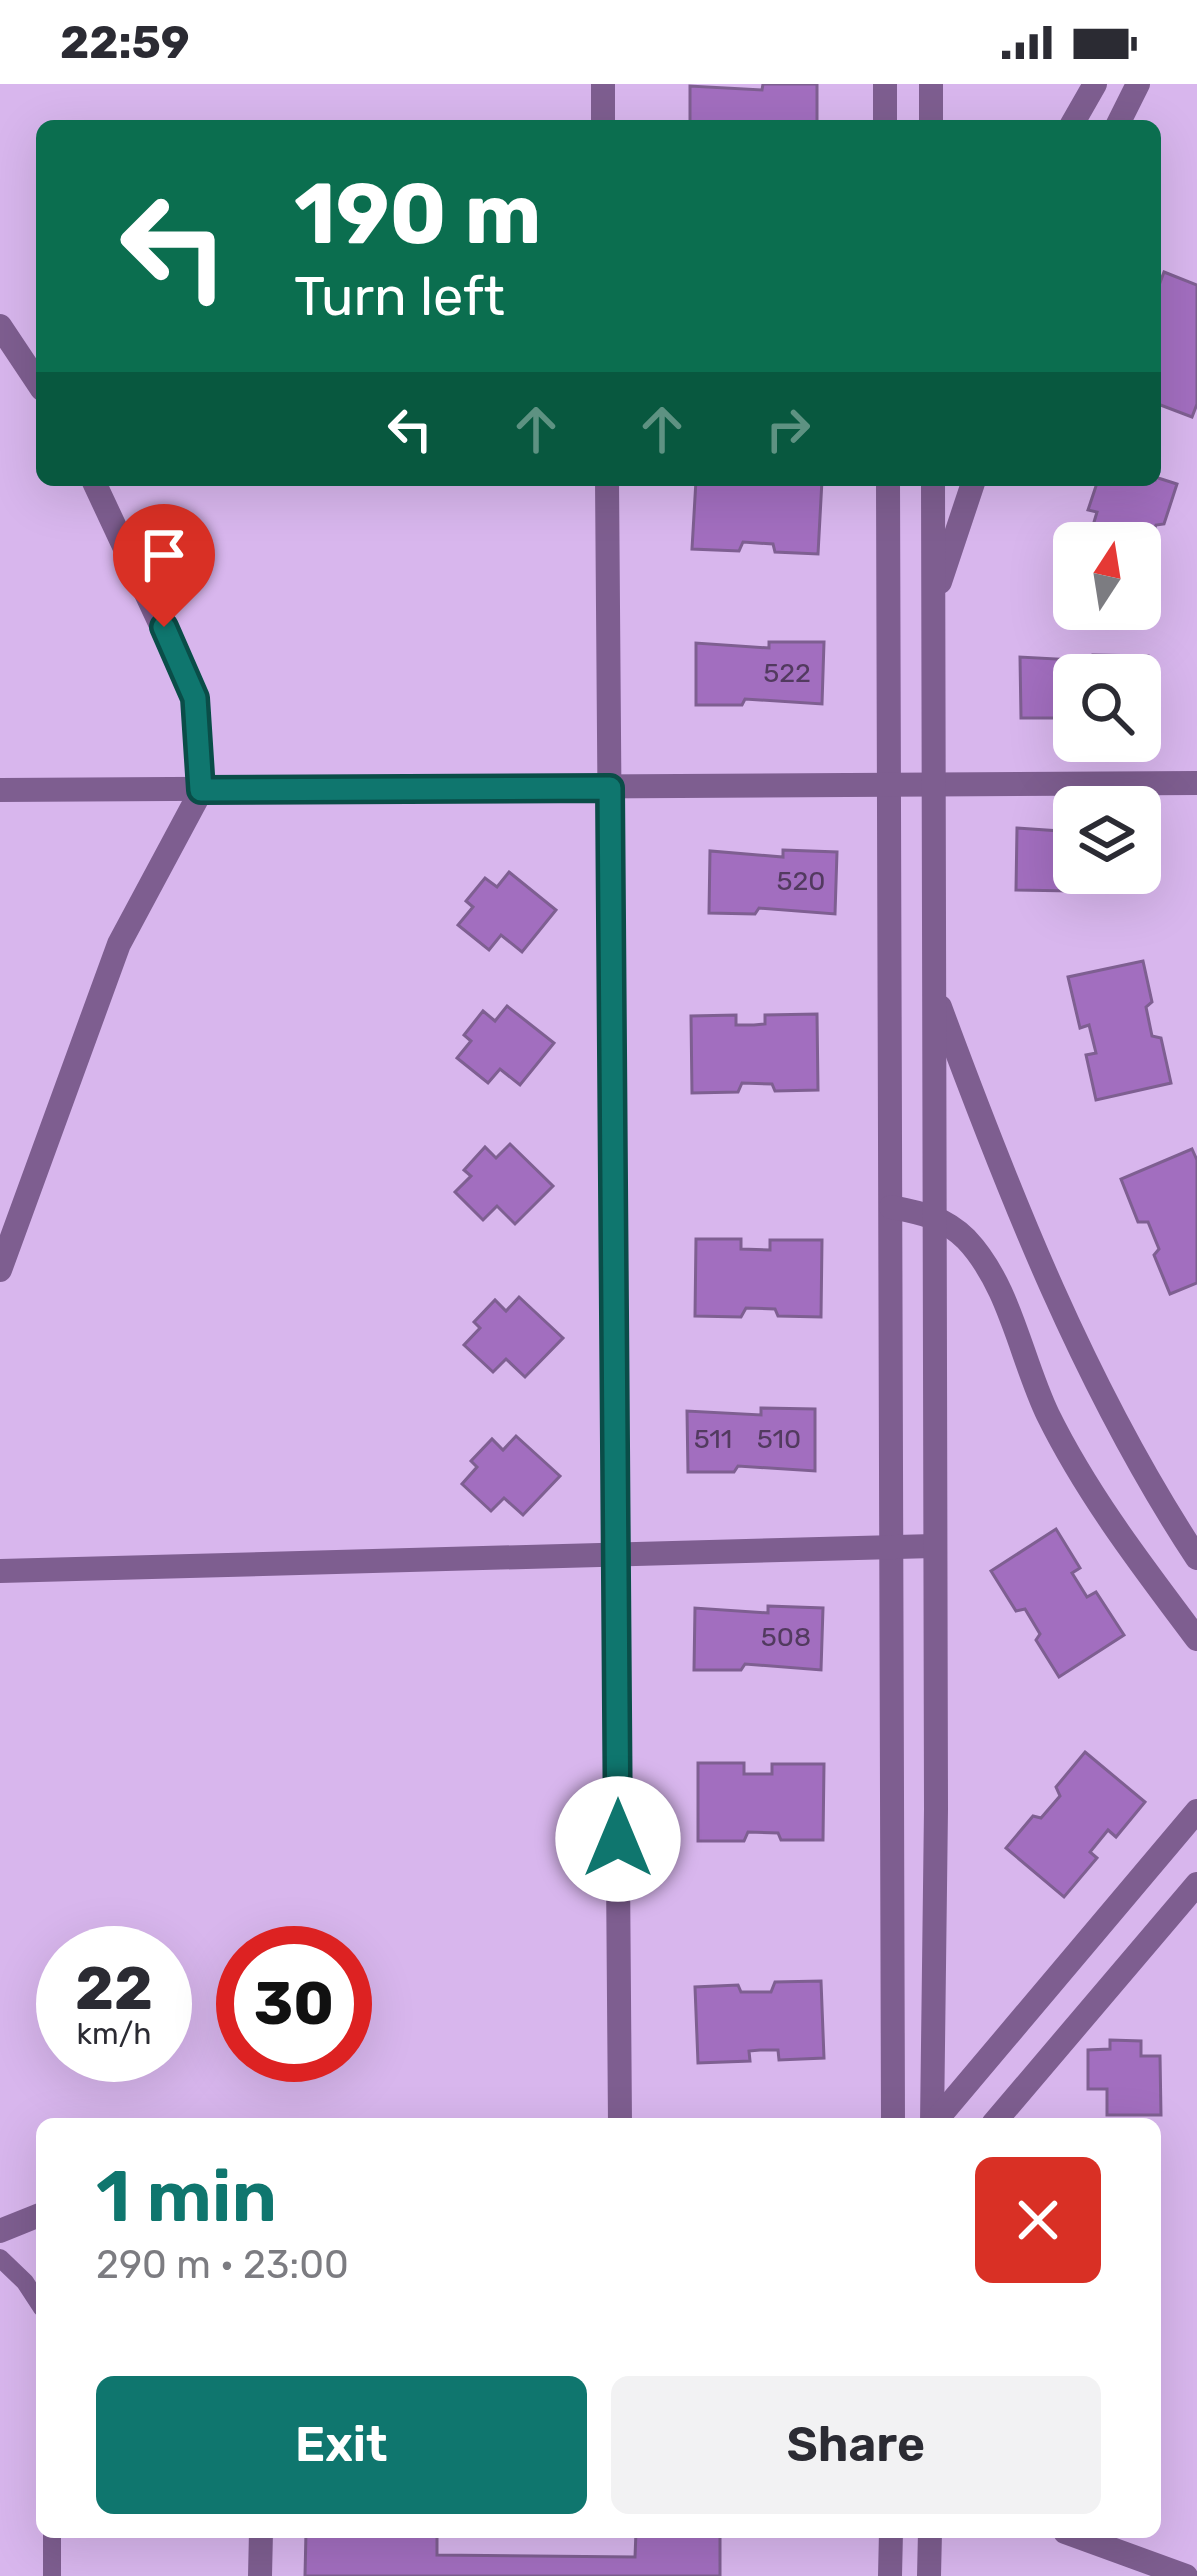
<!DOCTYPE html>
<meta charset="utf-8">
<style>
body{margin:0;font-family:Rubik,sans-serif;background:#f2f2f3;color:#2b2b33;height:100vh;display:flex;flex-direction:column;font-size:45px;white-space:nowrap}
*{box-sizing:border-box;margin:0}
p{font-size:39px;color:#7c7c81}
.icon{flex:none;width:66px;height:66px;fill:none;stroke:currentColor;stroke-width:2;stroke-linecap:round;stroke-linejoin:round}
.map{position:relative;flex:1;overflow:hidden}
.drawer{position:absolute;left:36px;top:2034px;width:1125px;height:420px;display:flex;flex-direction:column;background:#fff;border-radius:18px;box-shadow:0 12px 48px #0002}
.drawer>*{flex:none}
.top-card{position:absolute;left:36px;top:36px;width:1125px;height:366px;border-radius:18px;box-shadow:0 12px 48px #0002;background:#0b6e4f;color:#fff;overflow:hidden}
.needle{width:78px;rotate:12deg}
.buttons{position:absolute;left:1053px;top:438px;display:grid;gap:24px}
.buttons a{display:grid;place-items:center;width:108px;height:108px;border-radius:18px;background:#fff;box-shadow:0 12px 48px #0002;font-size:60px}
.speed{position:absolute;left:36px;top:1842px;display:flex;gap:24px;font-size:60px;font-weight:700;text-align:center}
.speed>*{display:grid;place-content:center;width:156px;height:156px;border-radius:50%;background:#fff;box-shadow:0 12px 48px #0002;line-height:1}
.speed small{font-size:30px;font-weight:400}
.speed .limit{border:18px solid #d22;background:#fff;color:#111}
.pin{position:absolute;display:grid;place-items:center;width:102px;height:102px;color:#fff;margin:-123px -51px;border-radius:50% 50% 50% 0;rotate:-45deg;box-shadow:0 0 12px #0007}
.pin .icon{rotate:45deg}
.me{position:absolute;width:132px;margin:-66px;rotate:0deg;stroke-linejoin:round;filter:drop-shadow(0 0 9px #0008)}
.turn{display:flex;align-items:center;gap:42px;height:252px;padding:0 60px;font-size:54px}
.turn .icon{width:156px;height:156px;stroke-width:2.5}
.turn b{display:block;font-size:84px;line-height:102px}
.lanes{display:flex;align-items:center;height:114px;padding:0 60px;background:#0003;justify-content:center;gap:60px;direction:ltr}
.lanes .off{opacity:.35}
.round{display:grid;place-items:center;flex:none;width:126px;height:126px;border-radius:18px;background:#f2f2f3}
.summary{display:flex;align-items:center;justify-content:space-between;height:204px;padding:0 60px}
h1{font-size:72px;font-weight:600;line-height:90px;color:#0f766e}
.action{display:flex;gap:24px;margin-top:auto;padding:24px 60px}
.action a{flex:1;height:138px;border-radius:18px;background:#0f766e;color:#fff;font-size:48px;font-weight:600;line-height:138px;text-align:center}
.action a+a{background:#f2f2f3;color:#2b2b33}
.status{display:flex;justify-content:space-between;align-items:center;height:84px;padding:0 60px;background:#fff;direction:ltr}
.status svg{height:33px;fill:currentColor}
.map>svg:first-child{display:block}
.building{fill:#a26ebf;stroke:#7e5f91;stroke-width:3}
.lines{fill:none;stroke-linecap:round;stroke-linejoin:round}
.service{stroke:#7e5e90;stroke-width:18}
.minor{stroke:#7e5e90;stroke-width:24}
.route-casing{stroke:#0a4d48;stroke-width:30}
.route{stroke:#0f766e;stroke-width:21}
.labels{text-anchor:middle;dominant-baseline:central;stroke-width:10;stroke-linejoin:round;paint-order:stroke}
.number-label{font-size:27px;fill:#523a5f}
</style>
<div class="status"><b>22:59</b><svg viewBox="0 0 49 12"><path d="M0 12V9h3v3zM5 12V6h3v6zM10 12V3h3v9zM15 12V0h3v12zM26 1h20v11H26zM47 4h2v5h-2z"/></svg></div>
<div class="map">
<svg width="1197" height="2492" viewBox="0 0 1197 2492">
<rect width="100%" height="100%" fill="#d8b6ed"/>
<g class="building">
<path d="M 763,0 L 817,0 L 817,42 L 690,42 L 690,2 L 762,6 Z"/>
<path d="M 1164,188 L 1197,201 L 1197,320 L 1192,333 L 1155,319 L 1155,212 Z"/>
<path d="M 1155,393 L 1177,400 L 1164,440 L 1156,441 L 1151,455 L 1147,469 L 1154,475 L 1140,519 L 1140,459 L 1078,459 L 1080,453 L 1089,455 L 1097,428 L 1088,426 L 1098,396 L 1155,396 Z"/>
<path d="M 696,396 L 770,400 L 770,396 L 822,396 L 818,470 L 775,468 L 773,460 L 757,459 L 743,458 L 739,467 L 692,465 Z"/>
<path d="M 769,558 L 824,558 L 822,620 L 745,615 L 742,621 L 696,621 L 696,559 L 769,564 Z"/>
<path d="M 1093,571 L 1148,572 L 1147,634 L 1140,634 L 1140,591 L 1074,591 L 1074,629 L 1067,634 L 1021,634 L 1020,573 L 1093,577 Z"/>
<path d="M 1017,744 L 1074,748 L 1074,789 L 1140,789 L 1140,744 L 1144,744 L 1143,806 L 1082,801 L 1070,801 L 1071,807 L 1016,806 Z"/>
<path d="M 783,766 L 837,768 L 835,830 L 759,824 L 755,830 L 709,829 L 710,767 L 783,773 Z"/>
<path d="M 509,788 L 556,826 L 522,868 L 501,851 L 489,866 L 458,841 L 473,823 L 466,817 L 485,794 L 497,803 Z"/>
<path d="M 1143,877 L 1152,918 L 1146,923 L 1152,952 L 1161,954 L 1171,999 L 1096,1016 L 1086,971 L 1096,969 L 1089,941 L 1080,944 L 1068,893 Z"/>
<path d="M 507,922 L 554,959 L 520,1001 L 500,985 L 488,999 L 457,974 L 471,957 L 464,951 L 483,927 L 495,937 Z"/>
<path d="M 817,930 L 818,1006 L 775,1007 L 772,1000 L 742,999 L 738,1008 L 692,1009 L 691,932 L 736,931 L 736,941 L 754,941 L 765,940 L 765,931 Z"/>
<path d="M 510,1060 L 553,1102 L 515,1140 L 497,1122 L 483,1136 L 455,1108 L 471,1092 L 464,1086 L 485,1063 L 496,1074 Z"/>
<path d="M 1192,1065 L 1197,1076 L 1197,1199 L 1170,1210 L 1154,1171 L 1159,1165 L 1148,1138 L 1138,1138 L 1121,1095 Z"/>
<path d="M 696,1155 L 741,1155 L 741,1165 L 770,1166 L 770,1156 L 822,1156 L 821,1233 L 778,1232 L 775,1225 L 746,1224 L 741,1233 L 695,1232 Z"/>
<path d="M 519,1213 L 563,1254 L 525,1293 L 506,1275 L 493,1288 L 464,1261 L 480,1244 L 474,1238 L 495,1216 L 506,1227 Z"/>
<path d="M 761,1324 L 815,1325 L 815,1387 L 738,1382 L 734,1388 L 688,1388 L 687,1327 L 761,1331 Z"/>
<path d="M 516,1352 L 560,1392 L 523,1431 L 504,1414 L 491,1427 L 462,1400 L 477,1383 L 471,1377 L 492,1355 L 503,1366 Z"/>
<path d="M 1056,1445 L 1080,1484 L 1072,1489 L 1087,1513 L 1096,1508 L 1124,1551 L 1059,1593 L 1036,1556 L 1040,1550 L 1025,1525 L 1016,1527 L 991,1487 Z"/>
<path d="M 768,1522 L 823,1524 L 821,1586 L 745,1580 L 741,1586 L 694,1586 L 695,1524 L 768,1529 Z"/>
<path d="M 1085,1668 L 1145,1718 L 1116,1753 L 1108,1746 L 1090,1768 L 1097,1774 L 1064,1813 L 1006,1764 L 1033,1732 L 1041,1734 L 1060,1712 L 1056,1703 Z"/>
<path d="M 698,1679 L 744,1679 L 744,1690 L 772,1690 L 772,1680 L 824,1680 L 823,1756 L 781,1756 L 778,1749 L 748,1748 L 744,1757 L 698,1757 Z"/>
<path d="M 821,1897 L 824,1974 L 779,1976 L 778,1966 L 760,1966 L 749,1967 L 750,1977 L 698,1979 L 695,1903 L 738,1901 L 741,1908 L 771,1908 L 775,1898 Z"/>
<path d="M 1110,1956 L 1141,1957 L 1141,1972 L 1160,1972 L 1161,2031 L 1107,2031 L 1107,2005 L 1088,2005 L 1088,1966 L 1110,1965 Z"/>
<path d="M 306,2448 L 437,2448 L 437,2471 L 635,2473 L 636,2448 L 720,2448 L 720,2492 L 305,2492 Z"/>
</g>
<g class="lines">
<g class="service">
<path d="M 0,2174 L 25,2198 L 42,2224"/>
<path d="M 52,2448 L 52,2492"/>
</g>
<g class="minor">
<path d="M 603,0 L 603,42"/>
<path d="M 885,0 L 885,42"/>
<path d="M 931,0 L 931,42"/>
<path d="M 1071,42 L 1095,0"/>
<path d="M 1117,42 L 1138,0"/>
<path d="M 0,242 L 42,305"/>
<path d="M 607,396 L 620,2040"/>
<path d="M 888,396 L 893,2040"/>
<path d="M 940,498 L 974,396"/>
<path d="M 0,706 L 1197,699"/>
<path d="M 940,923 C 1010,1112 1085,1304 1197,1474"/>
<path d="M 891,1123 C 921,1129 944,1133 966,1155 C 1010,1201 1021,1275 1048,1331 C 1088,1412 1143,1483 1197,1555"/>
<path d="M 0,1186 L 119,860 L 201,707 L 195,614 L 93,396"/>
<path d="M 0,1487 L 934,1462"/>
<path d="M 932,2040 L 936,1725 L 933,396"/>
<path d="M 933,2040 L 1197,1727"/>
<path d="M 993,2040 L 1197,1800"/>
<path d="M 0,2147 L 42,2130"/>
<path d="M 1065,2448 L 1186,2492"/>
<path d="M 260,2492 L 261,2448"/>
<path d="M 890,2492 L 891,2448"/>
<path d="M 929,2492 L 930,2448"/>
</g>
</g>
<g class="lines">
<defs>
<path id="route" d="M 164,543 L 195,614 L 201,706 L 610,704 L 618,1755"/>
</defs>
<use href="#route" class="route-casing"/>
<use href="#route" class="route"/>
</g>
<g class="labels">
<g class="number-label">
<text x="787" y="589">522</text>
<text x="801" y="797">520</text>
<text x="713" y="1355">511</text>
<text x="779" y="1355">510</text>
<text x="786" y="1553">508</text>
</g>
</g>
</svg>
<div class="buttons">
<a><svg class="needle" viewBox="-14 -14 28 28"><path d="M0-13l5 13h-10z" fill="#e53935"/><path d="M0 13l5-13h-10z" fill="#7c7c81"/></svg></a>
<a><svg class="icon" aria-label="search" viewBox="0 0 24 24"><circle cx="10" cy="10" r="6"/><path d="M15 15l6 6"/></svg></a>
<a><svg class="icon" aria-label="layers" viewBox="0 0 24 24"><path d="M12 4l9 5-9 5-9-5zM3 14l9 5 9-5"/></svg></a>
</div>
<div class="speed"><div>22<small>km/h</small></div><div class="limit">30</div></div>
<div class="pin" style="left:164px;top:543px;background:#d93025"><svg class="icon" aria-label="arrive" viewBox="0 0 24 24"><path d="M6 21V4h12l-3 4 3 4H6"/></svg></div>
<svg class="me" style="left:618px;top:1755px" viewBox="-20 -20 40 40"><circle r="19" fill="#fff"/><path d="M0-13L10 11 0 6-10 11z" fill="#0f766e"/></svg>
<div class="top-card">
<div class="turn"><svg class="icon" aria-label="left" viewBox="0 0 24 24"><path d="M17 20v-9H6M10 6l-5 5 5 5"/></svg><div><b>190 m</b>Turn left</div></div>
<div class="lanes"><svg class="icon" aria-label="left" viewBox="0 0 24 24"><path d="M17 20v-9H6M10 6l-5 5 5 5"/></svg><svg class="icon off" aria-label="ahead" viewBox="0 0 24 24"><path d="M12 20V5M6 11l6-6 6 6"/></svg><svg class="icon off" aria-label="ahead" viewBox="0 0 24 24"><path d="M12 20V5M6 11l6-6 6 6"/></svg><svg class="icon off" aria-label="right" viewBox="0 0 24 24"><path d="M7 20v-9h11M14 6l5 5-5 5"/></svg></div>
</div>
<section class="drawer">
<div class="summary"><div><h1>1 min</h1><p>290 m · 23:00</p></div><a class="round" style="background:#d93025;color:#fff"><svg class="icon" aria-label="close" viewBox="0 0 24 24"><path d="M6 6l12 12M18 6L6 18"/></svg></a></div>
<div class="action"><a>Exit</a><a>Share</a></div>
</section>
</div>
